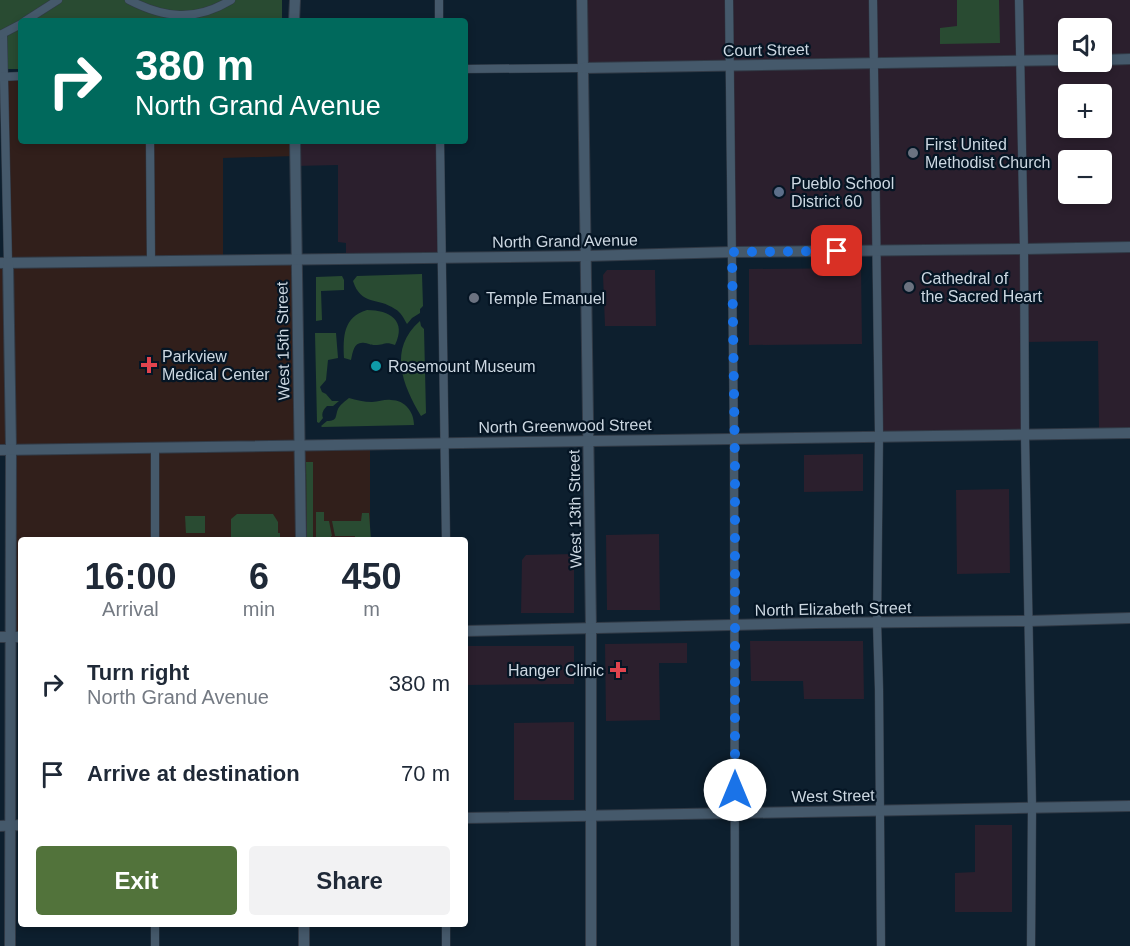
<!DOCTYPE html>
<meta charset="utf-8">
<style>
body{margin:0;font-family:Helvetica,sans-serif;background:#f2f2f3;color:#1f2937;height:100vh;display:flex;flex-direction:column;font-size:22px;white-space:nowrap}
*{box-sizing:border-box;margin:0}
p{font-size:20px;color:#747a83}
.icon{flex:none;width:33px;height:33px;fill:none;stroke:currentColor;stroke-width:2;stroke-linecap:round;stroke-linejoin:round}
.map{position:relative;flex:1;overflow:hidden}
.side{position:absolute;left:18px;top:537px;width:450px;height:390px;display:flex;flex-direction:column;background:#fff;border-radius:6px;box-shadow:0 3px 9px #0003}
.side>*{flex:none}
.hud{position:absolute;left:18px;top:18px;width:450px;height:126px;border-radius:6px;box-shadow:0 3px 9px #0003;background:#00695c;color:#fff;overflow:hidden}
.buttons{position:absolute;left:1058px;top:18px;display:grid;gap:12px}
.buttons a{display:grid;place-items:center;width:54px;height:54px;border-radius:6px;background:#fff;box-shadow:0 3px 9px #0003;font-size:30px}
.pin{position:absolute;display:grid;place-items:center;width:51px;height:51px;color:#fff;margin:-26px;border-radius:12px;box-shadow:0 3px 9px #0006}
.me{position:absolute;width:66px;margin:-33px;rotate:0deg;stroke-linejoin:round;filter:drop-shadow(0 0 4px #0008)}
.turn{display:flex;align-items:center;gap:21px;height:126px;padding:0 18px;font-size:27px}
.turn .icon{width:78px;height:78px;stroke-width:2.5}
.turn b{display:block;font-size:42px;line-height:51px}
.eta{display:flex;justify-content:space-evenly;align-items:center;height:102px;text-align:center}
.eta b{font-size:36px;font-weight:700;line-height:42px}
.button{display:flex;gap:12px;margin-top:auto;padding:12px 18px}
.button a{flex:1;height:69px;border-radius:6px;background:#52733b;color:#fff;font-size:24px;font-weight:700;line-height:69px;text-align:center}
.button a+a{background:#f2f2f3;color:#1f2937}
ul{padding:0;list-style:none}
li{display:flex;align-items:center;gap:18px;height:90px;padding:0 18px}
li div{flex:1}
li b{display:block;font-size:22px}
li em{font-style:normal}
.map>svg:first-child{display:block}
.commercial{fill:#2b1f2d;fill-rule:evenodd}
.medical{fill:#311f1b}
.green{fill:#294b32}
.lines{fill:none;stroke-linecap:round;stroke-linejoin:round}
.street-casing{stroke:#313a46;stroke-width:9}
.secondary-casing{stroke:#313a46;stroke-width:12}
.street{stroke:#45596b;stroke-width:8}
.secondary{stroke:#45596b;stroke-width:10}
.route{stroke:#1a73e8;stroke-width:10;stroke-dasharray:0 18}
.worship-dot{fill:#6b7280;stroke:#051524;stroke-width:2}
.service-dot{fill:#5c6f8a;stroke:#051524;stroke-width:2}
.health-dot{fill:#e0444e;stroke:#051524;stroke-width:2}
.culture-dot{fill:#0f9aa8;stroke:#051524;stroke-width:2}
.labels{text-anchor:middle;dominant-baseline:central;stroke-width:4.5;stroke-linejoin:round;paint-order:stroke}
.street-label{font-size:16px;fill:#cdd8e2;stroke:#051524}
.poi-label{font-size:16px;fill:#cdd8e2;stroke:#051524;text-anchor:start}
</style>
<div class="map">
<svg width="1130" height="946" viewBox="0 0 1130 946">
<rect width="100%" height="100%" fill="#0d1f2e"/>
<g class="commercial">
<path d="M 582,0 L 1130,0 L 1130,433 L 1099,433 L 1098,341 L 1025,342 L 1025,435 L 879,437 L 877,252 L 732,252 L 730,66 L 583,68 ZM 1068,28 L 1101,28 L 1101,62 L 1068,62 ZM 1068,94 L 1101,94 L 1101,128 L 1068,128 ZM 1068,160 L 1101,160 L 1101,194 L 1068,194 Z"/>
<path d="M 295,141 L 440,141 L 441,258 L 346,259 L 346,243 L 338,242 L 338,165 L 295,166 Z"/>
<path d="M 861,268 L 862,344 L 749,345 L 749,269 Z"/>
<path d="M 607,270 L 655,270 L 656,326 L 605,326 L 603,275 Z"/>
<path d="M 863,454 L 863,491 L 804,492 L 804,455 Z"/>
<path d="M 1009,489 L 1010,573 L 957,574 L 956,490 Z"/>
<path d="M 659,534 L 660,610 L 607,610 L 606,535 Z"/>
<path d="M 574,554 L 574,613 L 521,613 L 522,560 L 526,555 Z"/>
<path d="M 750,641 L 863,641 L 864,699 L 804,699 L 803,681 L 751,681 Z"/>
<path d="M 687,643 L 687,663 L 659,663 L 660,720 L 606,721 L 605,644 Z"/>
<path d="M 465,646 L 574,646 L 574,684 L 465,685 Z"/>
<path d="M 574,722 L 574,800 L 514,800 L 514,723 Z"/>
<path d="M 975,825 L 1012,825 L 1012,912 L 955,912 L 955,873 L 975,872 Z"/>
</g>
<path class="medical" d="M 21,76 L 21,141 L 295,141 L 295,156 L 223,158 L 223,260 L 296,260 L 300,445 L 370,444 L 370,540 L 21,540 L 21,637 L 10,637 L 11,450 L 0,450 L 0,263 L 7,263 L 5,77 Z"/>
<g class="green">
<path d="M 0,0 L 282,0 L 282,21 L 21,21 L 21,69 L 0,69 Z"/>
<path d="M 957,0 L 999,0 L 1000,43 L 940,44 L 940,28 L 957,26 Z"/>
<path d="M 422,274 L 423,306 L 420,309 L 420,313 L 412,318 L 407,324 C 404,319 401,312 395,309 C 378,297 361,306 353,281 L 357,276 Z"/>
<path d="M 342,276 L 344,280 L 344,290 L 321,291 L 322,320 L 316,321 L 316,277 Z"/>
<path d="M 367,310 C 390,310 407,321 395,345 C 385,341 385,345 375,345 C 371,345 370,344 365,343 C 354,341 353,351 351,360 L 344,358 C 343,337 343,317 367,310 Z"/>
<path d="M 420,321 L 421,326 L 424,329 L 426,413 L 421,416 C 402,384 388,349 420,321 Z"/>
<path d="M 315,333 L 336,333 L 338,358 L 328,360 L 326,380 L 320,387 L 322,392 L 326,394 L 332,401 L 339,401 L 333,406 L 327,406 C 324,409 321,413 323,418 L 319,423 L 317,422 Z"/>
<path d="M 349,398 C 356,400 364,402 372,402 C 379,402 385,399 391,400 C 405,400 414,412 414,425 L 322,427 L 321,426 L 327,421 C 338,421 335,416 338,409 C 340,405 345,401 349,398 Z"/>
<path d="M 306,462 L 313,462 L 313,540 L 307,540 Z"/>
<path d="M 316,512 L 324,512 L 324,521 L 329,521 L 332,536 L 331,536 L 331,540 L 316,540 Z"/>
<path d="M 362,513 L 369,513 L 371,540 L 355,540 L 355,536 L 335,536 L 332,521 L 361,521 Z"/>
<path d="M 237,514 L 273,514 L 278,522 L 278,533 L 280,533 L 280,540 L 231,540 L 231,519 Z"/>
<path d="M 185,516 L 205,516 L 205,533 L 186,533 Z"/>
</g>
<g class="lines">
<defs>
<g id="street">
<path d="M 129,0 C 164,18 195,22 231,0"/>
<path d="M 439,0 L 439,21"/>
<path d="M 729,0 L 734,439 L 735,946"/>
<path d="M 873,0 L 879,433 L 877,622 L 879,689 L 881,946"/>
<path d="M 1019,0 L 1024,249 L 1025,435 L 1032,807 L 1031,946"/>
<path d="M 25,21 L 58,0"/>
<path d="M 3,34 L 8,263"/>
<path d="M 0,35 L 21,24"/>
<path d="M 465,69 L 583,68"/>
<path d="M 1,77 L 21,76"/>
<path d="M 150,141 L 151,261"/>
<path d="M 440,141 L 446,540"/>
<path d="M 155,448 L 155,540"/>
<path d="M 155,946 L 155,924"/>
<path d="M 446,946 L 446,924"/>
</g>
<g id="secondary">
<path d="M 582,0 L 591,628 L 591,946"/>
<path d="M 294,21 L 295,0"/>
<path d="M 1101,60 L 1130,59"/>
<path d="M 583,68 L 1068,60"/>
<path d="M 295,141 L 301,540"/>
<path d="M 0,263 L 585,256 L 732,252 L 1024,249 L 1130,247"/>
<path d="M 8,263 L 11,448 L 10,946"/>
<path d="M 0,450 L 1130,433"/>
<path d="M 465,631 L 817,623 L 1029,621 L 1130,618"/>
<path d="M 0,637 L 21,637"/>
<path d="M 465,818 L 1130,806"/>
<path d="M 0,826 L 21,825"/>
<path d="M 304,924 L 304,946"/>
</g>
</defs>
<use href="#street" class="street-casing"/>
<use href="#secondary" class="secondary-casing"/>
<use href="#street" class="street"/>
<use href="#secondary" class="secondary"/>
</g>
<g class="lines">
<path class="route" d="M 735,790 L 735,462 L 732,252 L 837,251"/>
</g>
<g class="worship-dot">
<circle cx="913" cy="153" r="6"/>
<circle cx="909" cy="287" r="6"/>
<circle cx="474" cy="298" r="6"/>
</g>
<circle class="service-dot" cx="779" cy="192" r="6"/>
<g class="health-dot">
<path d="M146 356h6v6h6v6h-6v6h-6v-6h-6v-6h6z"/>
<path d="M615 661h6v6h6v6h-6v6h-6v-6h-6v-6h6z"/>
</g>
<circle class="culture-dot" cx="376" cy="366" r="6"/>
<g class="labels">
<g class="street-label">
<text transform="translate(766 50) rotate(-1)">Court Street</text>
<text transform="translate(565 241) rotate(-1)">North Grand Avenue</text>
<text transform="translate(283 341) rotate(-91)">West 15th Street</text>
<text transform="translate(565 426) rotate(-1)">North Greenwood Street</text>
<text transform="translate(575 509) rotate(-91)">West 13th Street</text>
<text transform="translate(833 609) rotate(-1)">North Elizabeth Street</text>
<text transform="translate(833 796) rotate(-1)">West Street</text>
</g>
<g class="poi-label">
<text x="925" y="144">First United<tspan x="925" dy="18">Methodist Church</tspan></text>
<text x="791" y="183">Pueblo School<tspan x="791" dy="18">District 60</tspan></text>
<text x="921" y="278">Cathedral of<tspan x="921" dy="18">the Sacred Heart</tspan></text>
<text x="486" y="298">Temple Emanuel</text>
<text x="162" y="356">Parkview<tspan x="162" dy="18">Medical Center</tspan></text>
<text x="388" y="366">Rosemount Museum</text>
<text x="604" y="670" text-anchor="end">Hanger Clinic</text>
</g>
</g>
</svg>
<div class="buttons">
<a><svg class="icon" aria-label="sound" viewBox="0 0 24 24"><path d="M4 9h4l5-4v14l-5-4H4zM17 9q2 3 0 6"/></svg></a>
<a>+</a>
<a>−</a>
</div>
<div class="pin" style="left:837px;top:251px;background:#d93025"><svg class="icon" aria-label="arrive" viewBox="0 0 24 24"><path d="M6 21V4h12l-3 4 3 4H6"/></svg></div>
<svg class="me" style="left:735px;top:790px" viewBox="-20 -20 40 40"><circle r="19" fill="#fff"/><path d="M0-13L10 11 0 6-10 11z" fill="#1a73e8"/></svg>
<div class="hud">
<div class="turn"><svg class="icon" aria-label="right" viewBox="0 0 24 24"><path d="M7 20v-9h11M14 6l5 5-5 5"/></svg><div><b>380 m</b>North Grand Avenue</div></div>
</div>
<section class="side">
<div class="eta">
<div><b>16:00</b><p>Arrival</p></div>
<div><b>6</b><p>min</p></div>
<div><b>450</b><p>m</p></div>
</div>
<ul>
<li><svg class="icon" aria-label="right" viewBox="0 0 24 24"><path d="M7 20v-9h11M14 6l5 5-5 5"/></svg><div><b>Turn right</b><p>North Grand Avenue</p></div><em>380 m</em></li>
<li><svg class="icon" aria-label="arrive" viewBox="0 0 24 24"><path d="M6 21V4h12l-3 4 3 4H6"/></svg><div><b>Arrive at destination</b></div><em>70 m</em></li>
</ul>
<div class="button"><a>Exit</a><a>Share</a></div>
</section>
</div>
